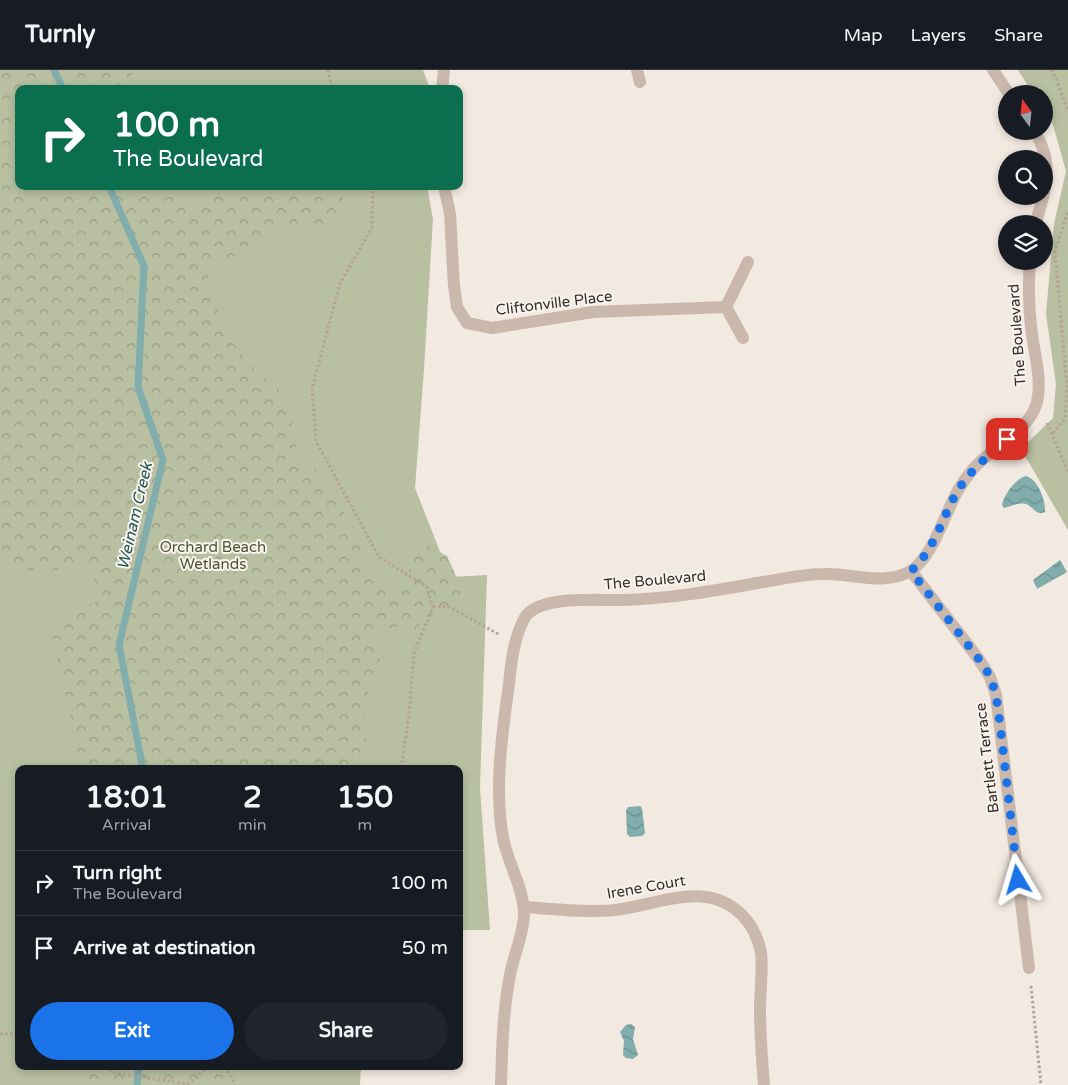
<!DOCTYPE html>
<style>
body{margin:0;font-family:"Varela Round",sans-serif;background:#20242c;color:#f1f3f6;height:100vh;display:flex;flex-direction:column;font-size:19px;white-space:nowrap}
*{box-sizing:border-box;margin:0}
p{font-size:16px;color:#9ea1a6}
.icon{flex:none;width:28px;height:28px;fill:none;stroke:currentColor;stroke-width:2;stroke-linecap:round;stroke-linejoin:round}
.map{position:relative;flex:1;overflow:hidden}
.sheet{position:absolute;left:15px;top:695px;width:448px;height:305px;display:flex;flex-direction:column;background:#171b24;border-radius:10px;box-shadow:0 2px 8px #0003}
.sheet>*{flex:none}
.hud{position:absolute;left:15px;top:15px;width:448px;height:105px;border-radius:10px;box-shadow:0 2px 8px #0003;background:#0b6e4f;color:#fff;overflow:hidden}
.needle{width:32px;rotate:345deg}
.controls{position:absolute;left:998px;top:15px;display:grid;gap:10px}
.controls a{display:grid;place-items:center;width:55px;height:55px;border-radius:50%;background:#171b24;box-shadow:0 2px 8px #0003;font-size:25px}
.pin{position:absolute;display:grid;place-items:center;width:42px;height:42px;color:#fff;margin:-21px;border-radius:10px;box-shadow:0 2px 8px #0006}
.me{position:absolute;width:55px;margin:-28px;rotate:353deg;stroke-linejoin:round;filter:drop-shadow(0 0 4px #0008)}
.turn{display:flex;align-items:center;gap:18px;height:105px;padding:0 15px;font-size:22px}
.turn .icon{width:65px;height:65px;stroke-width:2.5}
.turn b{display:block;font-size:35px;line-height:42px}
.eta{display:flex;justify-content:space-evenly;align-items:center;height:85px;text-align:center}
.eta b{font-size:30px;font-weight:700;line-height:35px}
.button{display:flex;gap:10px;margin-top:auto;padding:10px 15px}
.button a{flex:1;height:58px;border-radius:30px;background:#1a73e8;color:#fff;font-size:20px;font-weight:700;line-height:58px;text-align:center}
.button a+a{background:#20242c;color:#f1f3f6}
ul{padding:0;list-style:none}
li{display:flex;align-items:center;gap:15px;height:65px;padding:0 15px;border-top:1px solid #363941}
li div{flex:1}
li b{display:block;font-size:19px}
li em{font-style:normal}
header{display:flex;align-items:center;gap:30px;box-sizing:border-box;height:70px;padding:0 25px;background:#171b24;border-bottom:1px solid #363941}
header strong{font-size:24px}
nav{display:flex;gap:28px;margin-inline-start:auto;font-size:18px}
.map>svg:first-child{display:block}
.green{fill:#b8c0a1}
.forest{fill:url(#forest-crowns)}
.water{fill:url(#water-waves)}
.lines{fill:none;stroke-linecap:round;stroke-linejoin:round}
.stream{stroke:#81adad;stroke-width:7}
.path{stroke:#b5a297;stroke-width:3;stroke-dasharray:2.5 2.5;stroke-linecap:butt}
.minor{stroke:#cab8ad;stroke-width:12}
.route{stroke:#1a73e8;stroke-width:9;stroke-dasharray:0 16.2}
.labels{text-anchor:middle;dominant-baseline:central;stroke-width:4;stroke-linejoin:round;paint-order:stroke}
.street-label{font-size:15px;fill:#382e2b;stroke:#f9f3ed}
.park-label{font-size:15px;fill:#4a5530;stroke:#f9f3ed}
.water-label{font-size:16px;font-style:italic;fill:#225758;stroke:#f9f3ed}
</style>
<header>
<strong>Turnly</strong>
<nav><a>Map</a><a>Layers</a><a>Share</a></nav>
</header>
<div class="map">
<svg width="1068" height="1015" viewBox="0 0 1068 1015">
<defs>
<pattern id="forest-crowns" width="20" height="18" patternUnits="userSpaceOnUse" patternTransform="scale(1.25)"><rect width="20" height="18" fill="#b8c0a1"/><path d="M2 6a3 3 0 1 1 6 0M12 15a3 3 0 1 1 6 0" fill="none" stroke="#979c83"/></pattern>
<pattern id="water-waves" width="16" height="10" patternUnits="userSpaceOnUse" patternTransform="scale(1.25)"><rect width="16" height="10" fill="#81adad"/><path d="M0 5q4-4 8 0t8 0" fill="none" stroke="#6b8d8d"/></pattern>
</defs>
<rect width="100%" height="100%" fill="#f2e9e0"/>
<g class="green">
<path d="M 0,0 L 423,0 L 428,13 L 428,19 L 19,19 L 19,116 L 427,116 L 433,149 L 424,299 L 415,418 L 450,507 L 487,505 L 480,718 L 490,860 L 459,860 L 459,699 L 19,699 L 19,996 L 361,996 L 360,1015 L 0,1015 Z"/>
<path d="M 1018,0 L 1068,0 L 1068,460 L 1021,379 L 1053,348 L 1056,314 L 1046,244 L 1054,154 L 1066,101 L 1053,55 L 1044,41 L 1044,24 L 1033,24 Z"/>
</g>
<g class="forest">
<path d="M 0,0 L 132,0 L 133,19 L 19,19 L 19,116 L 169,116 L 175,133 L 194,136 L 237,116 L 341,116 L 345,149 L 325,154 L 283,156 L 256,177 L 206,199 L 224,258 L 244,288 L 287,327 L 298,387 L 320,403 L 355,461 L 365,495 L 386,519 L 407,519 L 410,488 L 424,473 L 447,486 L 462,519 L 456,535 L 424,548 L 414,563 L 394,556 L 375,568 L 381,594 L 365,631 L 366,684 L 359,699 L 75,699 L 77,677 L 49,552 L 104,529 L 86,494 L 46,502 L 16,499 L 0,484 Z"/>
<path d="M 83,996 L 222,996 L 228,1015 L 80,1015 Z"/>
</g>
<g class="water">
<path d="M 1026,406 C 1038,409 1046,431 1045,442 C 1037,446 1035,439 1028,435 C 1021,431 1012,436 1004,438 L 1002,435 C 1003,426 1016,408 1026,406 Z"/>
<path d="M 1060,490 L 1067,502 L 1037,519 L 1033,510 Z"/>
<path d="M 640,736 L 642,738 L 645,763 L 642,766 L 630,767 L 627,764 L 626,740 L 628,737 Z"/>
<path d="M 631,954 L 635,957 L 633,969 L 638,985 L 633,989 L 626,988 L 623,985 L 624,971 L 620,962 L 626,955 Z"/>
</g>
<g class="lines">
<g class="stream">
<path d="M 54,0 L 63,19"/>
<path d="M 109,116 L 144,196 L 138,317 L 163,390 L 119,575 L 143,699"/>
<path d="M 137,1015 L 139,996"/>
</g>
<g class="path">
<path d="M 328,0 L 332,19"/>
<path d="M 1051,0 L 1056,8 L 1068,42"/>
<path d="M 373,116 L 372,158 L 340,213 L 312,319 L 316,371 L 379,487 L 427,517 L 433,537 L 414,583 L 409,646 L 402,691 L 399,699"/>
<path d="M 1047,353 L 1068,402"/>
<path d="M 1053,363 L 1065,349 L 1067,318 L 1055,182 L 1068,141"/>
<path d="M 433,537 L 448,536 L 500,565"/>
<path d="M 1031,916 L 1041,1015"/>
<path d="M 0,964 L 19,963"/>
<path d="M 106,996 L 113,1003 L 188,1014 L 209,996"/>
<path d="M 226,996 L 235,1015"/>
</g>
<g class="minor">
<path d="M 637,0 L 640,12"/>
<path d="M 993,0 L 1009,24"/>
<path d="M 442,19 L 444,0"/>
<path d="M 1034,61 C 1055,92 1046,122 1035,154"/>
<path d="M 444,116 L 450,144 L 454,216 L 457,237 L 467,253 L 492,258 L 593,242 L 726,237"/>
<path d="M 743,268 L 726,237 L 748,192"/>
<path d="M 911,501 L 978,588 L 990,607 L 996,625 L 1029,898"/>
<path d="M 524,837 C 554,839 585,843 615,840 C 658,835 706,809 742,845 C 752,855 758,868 761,882 C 763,900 760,920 760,939 C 760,964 762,990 764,1015"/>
<path d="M 501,1015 C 502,978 503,941 510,905 C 514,884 523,866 524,845 C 524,818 508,794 503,768 C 494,719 502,663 509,614 C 511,593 514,568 524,549 C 537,524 598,531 623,530 C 668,529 713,521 757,513 C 779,510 801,504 824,504 C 852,503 882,516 909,502 C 932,489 944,446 956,424 C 961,415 967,406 974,398 C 992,377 1029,362 1037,332 C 1042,311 1035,286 1032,265 C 1029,241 1028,215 1030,191"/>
</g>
</g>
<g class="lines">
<path class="route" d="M 1007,369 C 988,386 970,400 957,422 C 942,448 935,479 911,501 L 978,588 L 990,606 L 996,625 L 1000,654 L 1018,810"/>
</g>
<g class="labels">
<g class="street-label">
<text transform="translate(554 233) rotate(-7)">Cliftonville Place</text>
<text transform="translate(1017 265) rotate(-94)">The Boulevard</text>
<text transform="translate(655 510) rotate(-5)">The Boulevard</text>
<text transform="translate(987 688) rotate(-97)">Bartlett Terrace</text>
<text transform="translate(646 817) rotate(-10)">Irene Court</text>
</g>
<g class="park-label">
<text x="213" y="477">Orchard Beach<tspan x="213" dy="17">Wetlands</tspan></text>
</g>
<g class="water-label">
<text transform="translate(135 446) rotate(-77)">Weinam Creek</text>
</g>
</g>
</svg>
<div class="controls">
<a><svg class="needle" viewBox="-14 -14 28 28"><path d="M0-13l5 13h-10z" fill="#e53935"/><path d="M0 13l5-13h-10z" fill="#9ea1a6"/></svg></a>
<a><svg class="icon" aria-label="search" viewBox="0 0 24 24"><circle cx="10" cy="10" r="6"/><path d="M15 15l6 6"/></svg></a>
<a><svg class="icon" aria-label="layers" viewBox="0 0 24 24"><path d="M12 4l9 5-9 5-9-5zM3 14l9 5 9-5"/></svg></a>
</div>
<div class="pin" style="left:1007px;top:369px;background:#d93025"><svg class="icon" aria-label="arrive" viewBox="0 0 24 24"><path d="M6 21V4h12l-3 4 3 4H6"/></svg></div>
<svg class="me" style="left:1018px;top:810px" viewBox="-20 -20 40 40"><path d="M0-17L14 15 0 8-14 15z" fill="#1a73e8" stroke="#fff" stroke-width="4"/></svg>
<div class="hud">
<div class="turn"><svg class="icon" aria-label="right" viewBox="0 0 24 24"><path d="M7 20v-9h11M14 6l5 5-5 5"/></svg><div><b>100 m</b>The Boulevard</div></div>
</div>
<section class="sheet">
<div class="eta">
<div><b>18:01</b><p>Arrival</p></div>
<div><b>2</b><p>min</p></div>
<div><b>150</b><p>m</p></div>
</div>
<ul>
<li><svg class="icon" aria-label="right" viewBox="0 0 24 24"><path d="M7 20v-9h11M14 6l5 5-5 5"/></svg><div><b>Turn right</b><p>The Boulevard</p></div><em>100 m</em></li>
<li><svg class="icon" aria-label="arrive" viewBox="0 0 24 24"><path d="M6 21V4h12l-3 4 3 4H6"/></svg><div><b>Arrive at destination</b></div><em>50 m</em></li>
</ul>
<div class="button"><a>Exit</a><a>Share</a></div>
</section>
</div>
